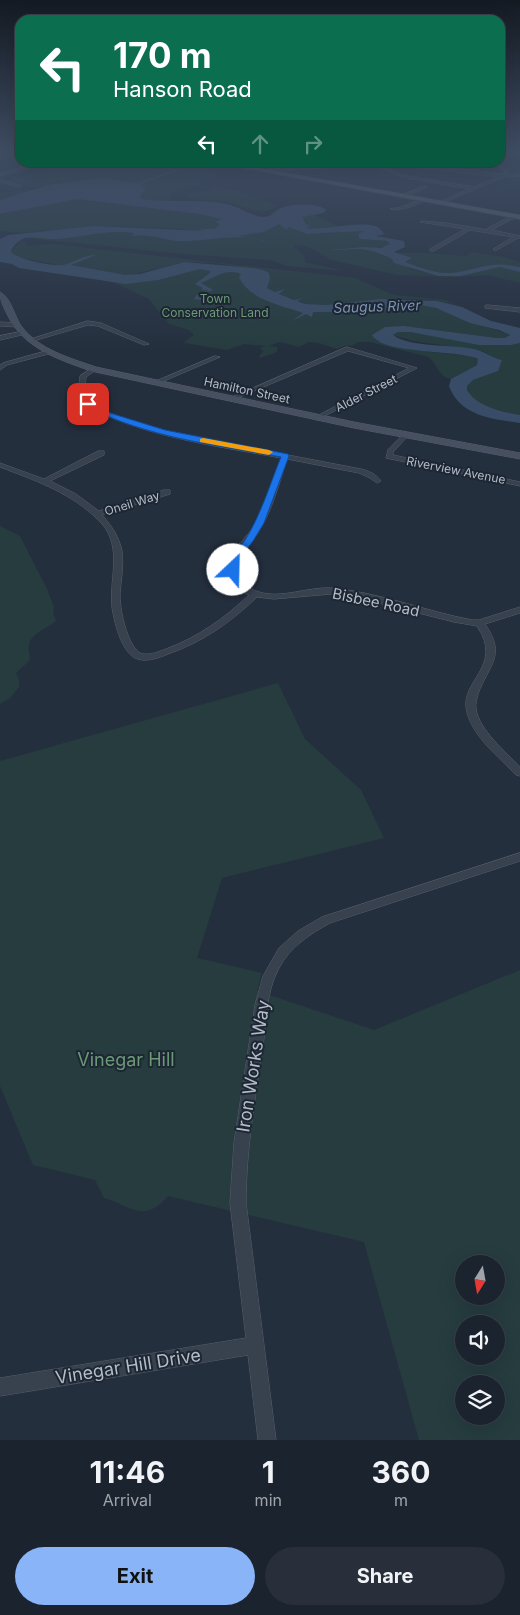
<!DOCTYPE html>
<style>
body{margin:0;font-family:Inter,sans-serif;background:#282f3a;color:#f1f3f6;height:100vh;display:flex;flex-direction:column;font-size:19px;white-space:nowrap}
*{box-sizing:border-box;margin:0}
p{font-size:16px;color:#a0a4aa}
.icon{flex:none;width:28px;height:28px;fill:none;stroke:currentColor;stroke-width:2;stroke-linecap:round;stroke-linejoin:round}
.map{position:relative;height:1440px;overflow:hidden}
.side{display:flex;flex-direction:column;background:#1b232e;flex:1}
.side>*{flex:none}
.guide{position:absolute;left:15px;top:15px;width:490px;height:152px;border-radius:15px;box-shadow:0 5px 20px #0002,0 0 0 1px #39404a;background:#0b6e4f;color:#fff;overflow:hidden}
.needle{width:32px;rotate:191deg}
.controls{position:absolute;left:455px;top:1255px;display:grid;gap:10px}
.controls a{display:grid;place-items:center;width:50px;height:50px;border-radius:50%;background:#1b232e;box-shadow:0 5px 20px #0002,0 0 0 1px #39404a;font-size:25px}
.pin{position:absolute;display:grid;place-items:center;width:42px;height:42px;color:#fff;margin:-21px;border-radius:10px;box-shadow:0 2px 8px #0006}
.me{position:absolute;width:55px;margin:-28px;rotate:24deg;stroke-linejoin:round;filter:drop-shadow(0 0 4px #0008)}
.turn{display:flex;align-items:center;gap:18px;height:105px;padding:0 15px;font-size:22px}
.turn .icon{width:65px;height:65px;stroke-width:2.5}
.turn b{display:block;font-size:35px;line-height:42px}
.lanes{display:flex;align-items:center;height:48px;padding:0 15px;background:#0003;justify-content:center;gap:25px;direction:ltr}
.lanes .off{opacity:.35}
.eta{display:flex;justify-content:space-evenly;align-items:center;height:85px;text-align:center}
.eta b{font-size:30px;font-weight:700;line-height:35px}
.cta{display:flex;gap:10px;margin-top:auto;padding:10px 15px}
.cta a{flex:1;height:58px;border-radius:30px;background:#8ab4f8;color:#111;font-size:20px;font-weight:700;line-height:58px;text-align:center}
.cta a+a{background:#282f3a;color:#f1f3f6}
.map>svg:first-child{display:block}
.green{fill:#263c3f;fill-rule:evenodd}
.water{fill:#394c67}
.lines{fill:none;stroke-linecap:round;stroke-linejoin:round}
.stream{stroke:#394c67;stroke-width:2}
.street-casing{stroke:#565f6c;stroke-width:1}
.secondary-casing{stroke:#565f6c;stroke-width:1}
.primary-casing{stroke:#414a57;stroke-width:1}
.street{fill:#38414e;fill-rule:evenodd}
.secondary{fill:#465061;fill-rule:evenodd}
.primary{fill:#56606e;fill-rule:evenodd}
.route{fill:#1a73e8;stroke:#114b97}
.slow{fill:#f59e0b}
.labels{text-anchor:middle;dominant-baseline:central;stroke-width:4;stroke-linejoin:round;paint-order:stroke}
.far-park-label{font-size:12px;fill:#6b9a76;stroke:#1d2633}
.far-street-label{font-size:12px;fill:#b4bcc9;stroke:#1d2633}
.far-water-label{font-size:14px;font-style:italic;fill:#7c92b1;stroke:#1d2633}
.street-label{font-size:15px;fill:#b4bcc9;stroke:#1d2633}
.near-park-label{font-size:18px;fill:#6b9a76;stroke:#1d2633}
.near-street-label{font-size:18px;fill:#b4bcc9;stroke:#1d2633}
</style>
<div class="map">
<svg width="520" height="1440" viewBox="0 0 520 1440">
<rect width="100%" height="100%" fill="#242f3e"/>
<g class="green">
<path d="M 68,163 L 158,163 L 160,167 L 164,163 L 203,164 L 210,167 L 209,172 L 218,175 L 216,178 L 198,180 L 199,185 L 172,193 L 170,198 L 173,201 L 158,201 L 94,193 L 0,206 L 0,193 L 31,190 L 73,179 L 33,188 L 4,181 L 73,164 Z"/>
<path d="M 213,187 L 229,189 L 277,205 L 270,210 L 262,212 L 228,202 L 187,198 L 189,193 L 204,192 Z"/>
<path d="M 77,199 C 92,201 108,204 123,205 C 162,207 216,198 248,226 L 202,232 L 180,229 L 113,226 L 94,226 L 22,233 L 0,231 L 0,214 Z"/>
<path d="M 292,206 L 322,207 L 325,212 L 314,215 L 340,227 L 334,229 L 307,228 L 308,225 L 303,219 L 274,214 L 281,208 Z"/>
<path d="M 280,223 C 296,229 309,234 326,234 C 340,234 355,226 368,232 L 360,233 L 359,237 C 369,242 382,238 390,244 C 379,252 354,245 339,250 L 375,250 L 413,270 L 438,276 L 463,275 L 491,266 L 520,270 L 520,283 L 488,275 L 456,277 L 397,275 L 332,260 C 319,254 309,243 293,246 L 304,255 L 305,262 L 344,271 L 287,266 L 271,260 L 184,254 L 26,238 L 112,232 L 249,235 C 262,233 267,226 280,223 Z"/>
<path d="M 21,241 L 29,242 L 26,244 L 28,246 L 52,244 L 355,278 L 394,295 L 445,300 L 462,307 C 435,297 402,298 374,300 C 349,301 321,311 297,301 L 301,298 L 294,300 L 281,295 L 279,294 L 282,290 L 275,292 L 267,288 L 270,278 L 263,270 L 215,263 L 184,262 L 122,277 L 17,257 L 12,253 L 11,251 Z"/>
<path d="M 472,252 L 504,257 L 520,262 L 520,267 C 489,260 479,271 451,273 C 434,274 418,267 402,261 L 400,255 L 395,253 L 428,253 L 465,256 Z"/>
<path d="M 178,269 L 207,269 L 243,273 L 258,296 L 292,309 L 381,305 L 429,306 L 510,335 L 505,338 L 497,338 L 411,327 L 374,338 L 377,341 L 413,350 L 469,356 L 479,360 L 477,365 L 451,379 C 438,377 438,364 428,357 L 370,342 L 359,342 L 351,346 L 347,345 L 337,349 L 319,343 L 309,342 L 299,347 L 280,342 L 269,346 L 277,347 L 277,352 L 260,358 L 259,356 L 263,351 L 260,348 L 265,346 L 244,344 L 227,350 L 185,343 L 184,342 L 194,335 L 189,330 L 169,324 L 149,299 L 113,282 Z"/>
<path d="M 398,332 L 410,332 L 484,345 L 520,343 L 520,415 C 503,412 477,407 467,390 L 467,386 L 473,380 L 497,371 L 501,361 L 482,351 L 414,341 L 392,335 Z"/>
<path d="M 0,526 L 20,536 L 47,589 L 54,607 L 53,613 L 56,621 C 48,628 33,632 29,644 C 28,649 30,655 30,660 L 16,673 L 19,680 L 19,687 L 10,698 L 0,704 Z"/>
<path d="M 278,683 L 305,739 L 361,790 L 384,838 L 222,878 L 197,958 L 262,973 L 257,991 L 374,1030 L 520,970 L 520,1440 L 419,1440 L 364,1242 L 168,1196 C 143,1225 130,1205 104,1198 L 95,1180 L 33,1165 L 0,1086 L 0,761 ZM 464,1264 L 496,1264 L 496,1296 L 464,1296 ZM 464,1324 L 496,1324 L 496,1356 L 464,1356 ZM 464,1384 L 496,1384 L 496,1416 L 464,1416 Z"/>
</g>
<path class="water" d="M 103,178 L 132,183 L 146,182 L 141,184 L 146,189 L 139,197 L 142,199 C 168,203 196,199 222,203 C 236,205 249,215 262,217 C 272,218 273,211 281,208 C 292,204 317,202 326,210 L 323,213 L 302,217 L 306,224 L 311,225 L 306,226 L 312,227 L 306,228 C 324,231 366,219 379,228 C 381,230 382,232 385,234 L 376,236 L 404,241 L 405,247 L 394,252 L 412,258 L 405,262 C 419,267 436,274 451,273 C 478,270 490,260 520,267 L 520,272 L 500,267 L 460,276 L 438,276 L 394,263 L 392,259 C 364,245 359,250 329,250 L 363,247 L 381,248 L 390,244 L 387,241 L 361,239 L 359,238 L 359,234 L 352,236 L 365,231 L 307,234 L 289,227 L 286,230 L 279,224 L 264,232 L 239,236 C 249,238 263,238 272,245 C 246,229 205,243 176,241 C 163,239 146,233 133,236 L 133,233 C 107,229 83,237 58,239 C 47,240 36,236 26,238 C 20,239 14,245 11,251 L 12,253 C 21,260 56,268 67,264 C 77,260 87,255 96,255 L 71,265 L 125,275 L 140,274 L 184,262 L 253,268 L 263,270 L 269,273 L 270,279 L 267,288 L 275,292 L 285,289 L 279,294 L 294,300 L 303,298 L 297,301 L 305,304 L 326,305 L 381,299 L 437,301 L 462,307 L 491,321 L 520,328 L 520,343 L 511,345 L 479,345 L 410,332 L 398,332 L 393,335 C 411,348 451,344 474,349 C 483,351 497,360 502,360 L 498,371 L 473,380 L 467,386 L 467,390 C 477,407 503,412 520,415 L 520,423 C 492,419 460,416 449,386 L 451,379 L 477,365 L 478,359 C 455,349 383,355 372,335 L 385,327 L 404,326 L 497,338 L 505,338 L 510,335 L 499,330 L 470,323 L 436,308 L 420,305 L 403,306 L 405,308 L 388,307 L 382,313 L 386,307 L 384,306 L 349,311 L 345,315 L 340,312 L 313,312 L 312,317 L 306,314 L 292,321 L 303,313 C 281,305 252,301 239,278 L 241,274 C 225,268 216,277 201,283 L 213,290 L 198,297 C 213,304 231,301 246,307 L 241,309 L 244,306 L 240,305 L 194,299 L 197,295 L 209,290 L 201,290 L 203,288 L 195,284 L 210,273 L 210,271 L 200,269 L 158,280 L 126,284 L 19,268 L 12,264 L 0,262 L 0,239 L 9,235 L 94,226 L 205,231 L 199,229 L 215,229 L 220,224 L 215,222 L 222,219 L 200,214 L 77,199 L 0,214 L 0,200 L 4,199 L 48,185 Z"/>
<g class="lines">
<path class="stream" d="M 141,183 L 182,168 L 180,165 L 184,164"/>
<defs>
<g id="street">
<path d="M 13,150 L 20,150 L 20,152 L 14,151 Z"/>
<path d="M 520,154 L 520,156 L 500,157 L 500,155 Z"/>
<path d="M 42,162 L 50,162 L 0,176 L 0,174 Z"/>
<path d="M 246,162 L 251,162 L 259,170 L 368,162 L 395,162 L 504,174 L 505,171 L 491,162 L 496,162 L 508,170 L 508,175 L 520,174 L 520,176 L 504,177 L 440,204 L 438,202 L 470,189 L 402,177 L 376,166 L 379,165 L 403,175 L 474,187 L 499,177 L 386,164 L 258,172 Z"/>
<path d="M 0,180 L 20,185 L 21,186 L 19,187 L 0,182 Z"/>
<path d="M 424,186 L 427,187 L 405,197 L 401,196 Z"/>
<path d="M 423,199 L 425,201 C 414,205 401,212 390,209 L 401,207 Z"/>
<path d="M 520,216 L 520,218 L 512,219 L 492,230 L 520,236 L 520,238 L 518,238 L 495,251 L 493,249 L 513,237 L 470,230 L 434,251 L 430,251 L 430,249 L 465,229 L 420,222 L 422,221 L 446,223 L 488,230 L 488,228 L 509,217 Z"/>
<path d="M 487,305 L 520,308 L 520,312 L 485,308 L 485,306 Z"/>
<path d="M 88,321 L 101,323 L 149,344 L 144,345 L 98,326 L 88,325 L 33,341 L 28,340 Z"/>
<path d="M 0,322 L 18,323 L 21,325 L 18,327 L 0,326 Z"/>
<path d="M 24,331 L 26,332 L 26,334 L 0,340 L 0,336 Z"/>
<path d="M 347,347 L 417,368 L 317,420 L 315,419 L 315,417 L 409,368 L 348,351 L 233,400 L 228,399 Z"/>
<path d="M 50,350 L 53,352 L 52,353 L 7,365 L 0,370 L 0,365 L 3,363 Z"/>
<path d="M 215,356 L 220,357 L 157,384 L 152,383 Z"/>
<path d="M 92,368 L 97,369 L 86,377 C 85,386 84,396 90,404 L 124,419 L 178,434 L 361,469 C 369,471 376,474 381,481 L 377,483 L 370,478 L 359,473 L 287,459 C 279,484 272,511 258,533 C 251,544 236,554 236,569 C 237,580 248,589 259,592 C 282,599 306,587 331,588 C 378,592 425,611 472,620 L 479,620 L 520,607 L 520,613 L 485,624 C 507,656 489,664 478,694 C 477,699 475,704 476,709 C 479,730 506,752 520,767 L 520,776 L 516,775 C 499,757 473,737 467,712 C 458,681 505,667 477,626 L 454,622 L 367,600 L 331,594 L 274,599 L 257,597 C 231,622 203,642 168,654 C 159,658 145,663 135,658 C 121,651 114,621 112,607 C 109,581 121,554 106,529 C 102,523 97,519 93,515 C 66,491 34,480 0,467 L 0,463 L 44,479 L 98,451 L 104,451 L 104,455 L 50,481 L 76,494 L 99,511 L 164,490 L 170,490 L 170,494 L 102,515 C 112,526 119,537 122,551 C 124,565 121,580 120,593 C 120,610 124,627 131,642 C 134,647 138,654 144,654 C 152,655 160,651 166,649 C 198,637 225,618 249,595 C 238,590 226,579 228,565 C 231,549 248,537 256,523 C 266,502 273,480 281,458 C 222,447 160,439 105,415 C 99,412 90,410 85,405 C 77,398 79,385 80,376 Z"/>
<path d="M 404,434 L 409,435 L 393,452 L 393,455 L 520,482 L 520,486 L 386,458 L 388,450 Z"/>
<path d="M 520,853 L 520,861 L 330,923 C 310,934 290,947 279,968 C 266,992 266,1021 263,1047 C 255,1099 246,1150 246,1203 L 276,1440 L 258,1440 L 248,1355 L 0,1396 L 0,1378 L 246,1338 L 230,1203 L 234,1143 L 255,1005 L 263,976 L 279,948 L 298,931 L 322,917 Z"/>
</g>
<path id="secondary" d="M 0,292 C 12,298 14,317 22,327 C 40,350 70,358 96,367 L 354,422 L 520,453 L 520,459 L 354,428 L 91,371 C 57,359 23,348 7,314 C 3,306 0,300 0,292 Z"/>
<path id="primary" d="M 210,162 L 226,162 L 520,215 L 520,219 Z"/>
</defs>
<use href="#street" class="street-casing"/>
<use href="#secondary" class="secondary-casing"/>
<use href="#primary" class="primary-casing"/>
<use href="#street" class="street"/>
<use href="#secondary" class="secondary"/>
<use href="#primary" class="primary"/>
</g>
<linearGradient id="sky" x2="0" y2="1"><stop stop-color="#141a22"/><stop offset="0.43" stop-color="#3f4d63"/><stop offset="1" stop-color="#3f4d63" stop-opacity="0"/></linearGradient>
<rect width="520" height="351" fill="url(#sky)"/>
<path class="route" d="M 88,402 L 110,413 L 165,430 L 288,454 L 289,456 L 264,523 L 253,541 L 238,561 L 236,572 L 229,572 C 224,559 238,550 245,540 C 261,515 270,484 281,457 C 215,445 145,437 86,406 L 86,403 Z"/>
<path class="slow" d="M 203,438 L 269,450 L 273,452 L 269,455 L 200,442 L 200,439 Z"/>
<g class="labels">
<g class="far-park-label">
<text x="215" y="298">Town<tspan x="215" dy="14">Conservation Land</tspan></text>
</g>
<g class="far-street-label">
<text transform="translate(247 390) rotate(12)">Hamilton Street</text>
<text transform="translate(366 393) rotate(-27)">Alder Street</text>
<text transform="translate(456 470) rotate(11)">Riverview Avenue</text>
<text transform="translate(132 503) rotate(-17)">Oneil Way</text>
</g>
<g class="far-water-label">
<text transform="translate(377 306) rotate(-2)">Saugus River</text>
</g>
<g class="street-label">
<text transform="translate(376 602) rotate(12)">Bisbee Road</text>
</g>
<g class="near-park-label">
<text x="126" y="1059">Vinegar Hill</text>
</g>
<g class="near-street-label">
<text transform="translate(253 1066) rotate(-81)">Iron Works Way</text>
<text transform="translate(128 1366) rotate(-9)">Vinegar Hill Drive</text>
</g>
</g>
</svg>
<div class="controls">
<a><svg class="needle" viewBox="-14 -14 28 28"><path d="M0-13l5 13h-10z" fill="#e53935"/><path d="M0 13l5-13h-10z" fill="#a0a4aa"/></svg></a>
<a><svg class="icon" aria-label="sound" viewBox="0 0 24 24"><path d="M4 9h4l5-4v14l-5-4H4zM17 9q2 3 0 6"/></svg></a>
<a><svg class="icon" aria-label="layers" viewBox="0 0 24 24"><path d="M12 4l9 5-9 5-9-5zM3 14l9 5 9-5"/></svg></a>
</div>
<div class="pin" style="left:88px;top:404px;background:#d93025"><svg class="icon" aria-label="arrive" viewBox="0 0 24 24"><path d="M6 21V4h12l-3 4 3 4H6"/></svg></div>
<svg class="me" style="left:233px;top:570px" viewBox="-20 -20 40 40"><circle r="19" fill="#fff"/><path d="M0-13L10 11 0 6-10 11z" fill="#1a73e8"/></svg>
<div class="guide">
<div class="turn"><svg class="icon" aria-label="left" viewBox="0 0 24 24"><path d="M17 20v-9H6M10 6l-5 5 5 5"/></svg><div><b>170 m</b>Hanson Road</div></div>
<div class="lanes"><svg class="icon" aria-label="left" viewBox="0 0 24 24"><path d="M17 20v-9H6M10 6l-5 5 5 5"/></svg><svg class="icon off" aria-label="ahead" viewBox="0 0 24 24"><path d="M12 20V5M6 11l6-6 6 6"/></svg><svg class="icon off" aria-label="right" viewBox="0 0 24 24"><path d="M7 20v-9h11M14 6l5 5-5 5"/></svg></div>
</div>
</div>
<section class="side">
<div class="eta">
<div><b>11:46</b><p>Arrival</p></div>
<div><b>1</b><p>min</p></div>
<div><b>360</b><p>m</p></div>
</div>
<div class="cta"><a>Exit</a><a>Share</a></div>
</section>
